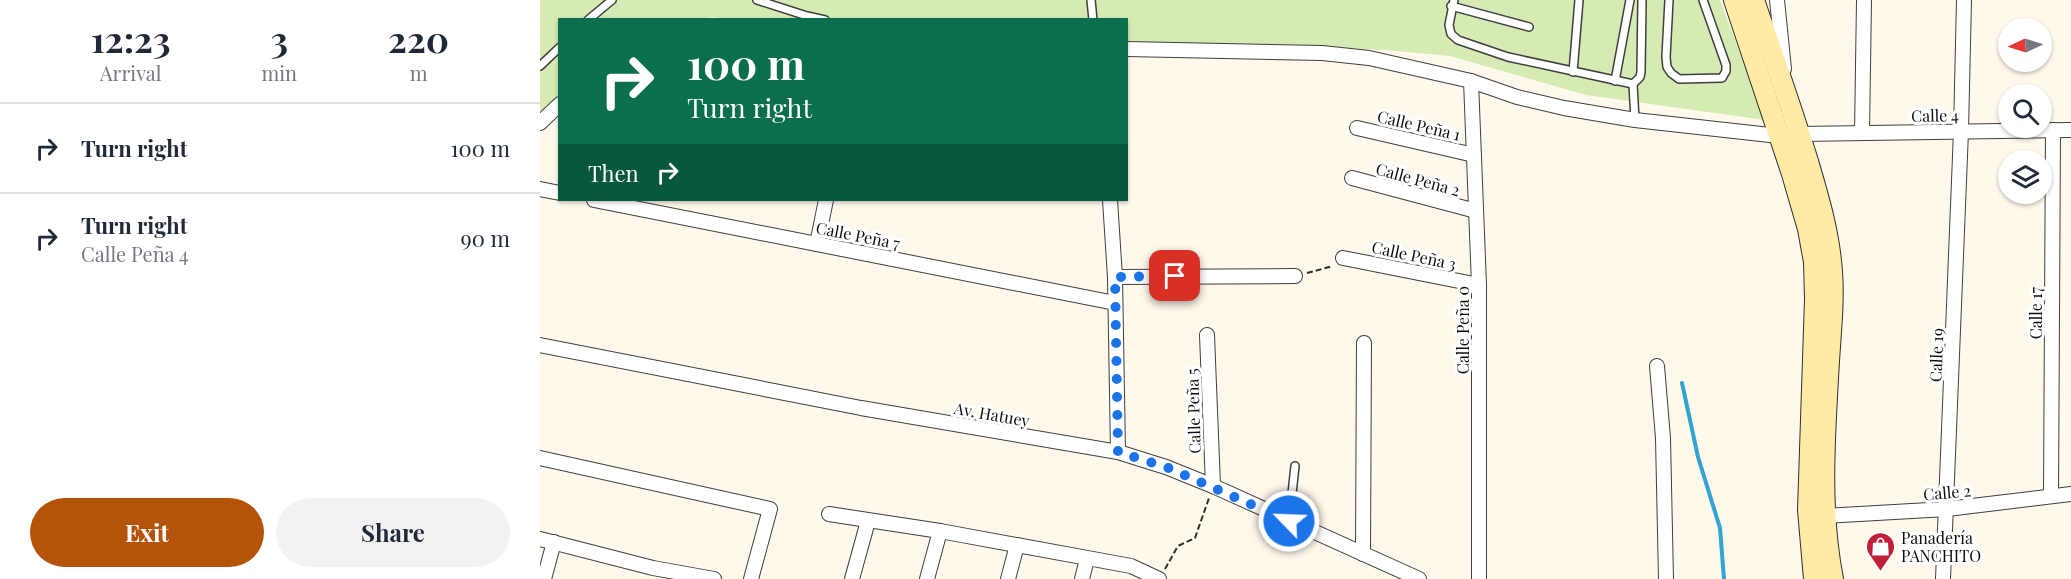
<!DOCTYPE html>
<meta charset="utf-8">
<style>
body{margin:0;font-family:"Playfair Display",serif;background:#f2f2f3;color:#1f2937;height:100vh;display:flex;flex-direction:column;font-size:22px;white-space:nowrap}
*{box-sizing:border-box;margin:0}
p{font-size:20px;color:#747a83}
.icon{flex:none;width:33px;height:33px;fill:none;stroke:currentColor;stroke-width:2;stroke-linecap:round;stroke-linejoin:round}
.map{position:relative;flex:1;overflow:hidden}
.drawer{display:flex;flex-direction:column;background:#fff;width:540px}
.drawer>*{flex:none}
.top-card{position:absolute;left:18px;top:18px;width:570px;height:183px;border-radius:0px;box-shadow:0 2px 4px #0004;background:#0b6e4f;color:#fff;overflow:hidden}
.needle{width:39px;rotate:266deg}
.controls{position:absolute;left:1458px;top:18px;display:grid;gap:12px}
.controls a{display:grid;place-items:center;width:54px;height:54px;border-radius:50%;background:#fff;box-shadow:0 2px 4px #0004;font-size:30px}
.pin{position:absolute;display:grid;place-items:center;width:51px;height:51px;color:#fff;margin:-26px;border-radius:12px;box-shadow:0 3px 9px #0006}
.me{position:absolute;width:66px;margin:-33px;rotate:294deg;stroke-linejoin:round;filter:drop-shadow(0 0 4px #0008)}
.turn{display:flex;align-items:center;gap:21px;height:126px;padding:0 30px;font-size:27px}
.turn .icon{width:78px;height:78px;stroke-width:2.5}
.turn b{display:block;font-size:42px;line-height:51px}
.then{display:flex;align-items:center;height:57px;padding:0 30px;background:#0003;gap:12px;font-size:22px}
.eta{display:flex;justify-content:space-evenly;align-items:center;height:102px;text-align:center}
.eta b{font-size:36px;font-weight:700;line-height:42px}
.action{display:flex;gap:12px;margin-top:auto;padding:12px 30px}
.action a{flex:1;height:69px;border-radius:36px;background:#b45309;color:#fff;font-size:24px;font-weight:700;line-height:69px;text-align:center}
.action a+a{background:#f2f2f3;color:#1f2937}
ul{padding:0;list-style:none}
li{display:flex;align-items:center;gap:18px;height:90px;padding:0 30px;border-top:2px solid #e0e1e3}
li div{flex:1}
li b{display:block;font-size:22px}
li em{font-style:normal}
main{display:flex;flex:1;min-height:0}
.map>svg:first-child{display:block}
.garden{fill:#d6eab3}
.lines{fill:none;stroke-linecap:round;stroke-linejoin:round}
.stream{stroke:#31a4d2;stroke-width:4}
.service-casing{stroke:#3f3f3f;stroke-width:10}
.minor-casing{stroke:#3f3f3f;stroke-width:16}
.secondary-casing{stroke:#2e2e2e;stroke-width:22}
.path{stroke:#2e2e2e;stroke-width:2;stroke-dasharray:6 3;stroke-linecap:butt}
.service{stroke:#fff;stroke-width:7}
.minor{stroke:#fff;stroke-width:14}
.secondary{stroke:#ffeba6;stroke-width:20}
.route{stroke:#1a73e8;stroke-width:10;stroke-dasharray:0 18}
.labels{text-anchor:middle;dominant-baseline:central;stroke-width:6;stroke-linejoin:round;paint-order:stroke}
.street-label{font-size:16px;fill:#0c0c0c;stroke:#fff}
.poi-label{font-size:16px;fill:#0c0c0c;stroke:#fff;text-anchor:start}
</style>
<main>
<section class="drawer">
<div class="eta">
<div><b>12:23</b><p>Arrival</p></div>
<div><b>3</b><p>min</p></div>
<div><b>220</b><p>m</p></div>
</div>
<ul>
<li><svg class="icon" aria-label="right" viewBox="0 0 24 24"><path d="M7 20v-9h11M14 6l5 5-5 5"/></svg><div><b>Turn right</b></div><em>100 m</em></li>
<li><svg class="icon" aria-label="right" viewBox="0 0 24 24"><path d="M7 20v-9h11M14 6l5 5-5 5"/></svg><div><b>Turn right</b><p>Calle Peña 4</p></div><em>90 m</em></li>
</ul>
<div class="action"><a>Exit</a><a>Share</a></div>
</section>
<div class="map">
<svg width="1531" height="579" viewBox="0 0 1531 579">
<rect width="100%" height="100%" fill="#fff9eb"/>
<path class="garden" d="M 0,0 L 1180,0 L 1225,120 L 1046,95 L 910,56 L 846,50 L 751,46 L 587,43 L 586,20 L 198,20 L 172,17 L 156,20 L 20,20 L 19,95 L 0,113 Z"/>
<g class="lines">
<path class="stream" d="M 1142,383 L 1158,457 L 1180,528 L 1184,579"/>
<defs>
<g id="service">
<path d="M 217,0 L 267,16 L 285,20"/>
<path d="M 551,0 L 553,20"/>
<path d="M 914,0 L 909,25 L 911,34 L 918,40 L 968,57 L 1093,84 L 1100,77 L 1101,72 L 1102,0"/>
<path d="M 1129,0 L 1126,57 L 1127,67 L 1131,73 L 1139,79 L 1182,78 L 1186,71 L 1186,65 L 1163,0"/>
<path d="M 911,6 L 989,27"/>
<path d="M 48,20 L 72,0"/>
<path d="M 0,66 L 20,47"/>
<path d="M 1033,72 L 1039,0"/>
<path d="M 1075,81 L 1090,0"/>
<path d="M 1093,84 L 1095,120"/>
<path d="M 749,521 L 755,466"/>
</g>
<g id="minor">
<path d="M 1237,0 L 1244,69"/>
<path d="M 586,49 L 782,53 L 829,58 L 931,81 L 977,97 L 1024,108 L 1095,120 L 1239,136 L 1260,134 L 1531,130"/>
<path d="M 931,81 L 939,285 L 939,579"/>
<path d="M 0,123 L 20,104"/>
<path d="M 817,128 L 934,155"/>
<path d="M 1322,133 L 1324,0"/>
<path d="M 812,178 L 936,211"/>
<path d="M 0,189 L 20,193"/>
<path d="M 54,200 L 575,303"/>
<path d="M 570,200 L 575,277 L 578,452"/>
<path d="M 277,244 L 286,200"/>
<path d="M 803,258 L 939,285"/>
<path d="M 575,277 L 755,276"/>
<path d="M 667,335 L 673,486"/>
<path d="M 0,345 L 321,408 L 578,452 L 626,467 L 673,486 L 879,579"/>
<path d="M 1117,366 L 1123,438 L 1126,579"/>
<path d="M 0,458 L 230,509 L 211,579"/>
<path d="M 1511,496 L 1513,130"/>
<path d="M 289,514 L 400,531 L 591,566 L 619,579"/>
<path d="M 1284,516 L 1407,509 L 1531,494"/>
<path d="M 0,539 L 113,568 L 174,579"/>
<path d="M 823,554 L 824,343"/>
<path d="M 4,579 L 14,542"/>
<path d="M 312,579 L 328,521"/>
<path d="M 387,579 L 400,531"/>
<path d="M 468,579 L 477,545"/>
<path d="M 542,579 L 547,559"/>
<path d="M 1403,579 L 1421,131 L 1424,0"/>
</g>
<g id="secondary">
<path d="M 1194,0 L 1252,174 L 1268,229 L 1274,262 L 1275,299 L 1268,510 L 1274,579"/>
<path d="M 1214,0 C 1233,56 1253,111 1270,168 C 1279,199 1288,230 1291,261 C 1295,294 1291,329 1289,361 C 1285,433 1279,508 1293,579"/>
</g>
</defs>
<use href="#service" class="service-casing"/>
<use href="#minor" class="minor-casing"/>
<use href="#secondary" class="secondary-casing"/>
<g class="path">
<path d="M 767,273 L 793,266"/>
<path d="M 625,569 L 638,546 L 655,538 L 669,498"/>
</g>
<use href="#service" class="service"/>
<use href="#minor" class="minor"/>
<use href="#secondary" class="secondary"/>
</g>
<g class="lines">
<path class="route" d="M 635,276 L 575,277 L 578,452 L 626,467 L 749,521"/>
</g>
<defs>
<symbol id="shop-pin" viewBox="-11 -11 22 30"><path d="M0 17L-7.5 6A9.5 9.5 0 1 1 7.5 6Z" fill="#c11f39" stroke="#fff"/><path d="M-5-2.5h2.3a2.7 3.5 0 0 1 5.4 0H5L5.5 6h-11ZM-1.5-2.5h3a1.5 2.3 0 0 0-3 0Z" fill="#fff"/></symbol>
</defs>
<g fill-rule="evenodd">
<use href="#shop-pin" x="1324" y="530" width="33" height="45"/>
</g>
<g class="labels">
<g class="street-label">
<text transform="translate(1395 115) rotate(-1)">Calle 4</text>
<text transform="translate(879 125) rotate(13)">Calle Peña 1</text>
<text transform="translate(878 179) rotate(15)">Calle Peña 2</text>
<text transform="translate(318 235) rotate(11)">Calle Peña 7</text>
<text transform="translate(874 255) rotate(12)">Calle Peña 3</text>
<text transform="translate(1495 313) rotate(-90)">Calle 17</text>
<text transform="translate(922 330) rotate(-90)">Calle Peña 0</text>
<text transform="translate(1396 355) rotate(-88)">Calle 19</text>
<text transform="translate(653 411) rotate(-92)">Calle Peña 5</text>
<text transform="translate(452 414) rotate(10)">Av. Hatuey</text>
<text transform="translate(1407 492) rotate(-5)">Calle 2</text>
</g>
<g class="poi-label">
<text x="1361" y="537">Panadería<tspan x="1361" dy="18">PANCHITO</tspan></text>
</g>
</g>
</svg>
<div class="controls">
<a><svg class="needle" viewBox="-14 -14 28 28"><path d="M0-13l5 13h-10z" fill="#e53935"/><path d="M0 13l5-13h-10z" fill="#747a83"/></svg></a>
<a><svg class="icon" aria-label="search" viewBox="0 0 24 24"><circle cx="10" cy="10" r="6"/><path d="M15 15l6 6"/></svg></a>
<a><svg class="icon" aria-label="layers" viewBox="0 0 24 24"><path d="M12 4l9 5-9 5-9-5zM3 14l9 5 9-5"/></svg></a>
</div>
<div class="pin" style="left:635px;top:276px;background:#d93025"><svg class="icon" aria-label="arrive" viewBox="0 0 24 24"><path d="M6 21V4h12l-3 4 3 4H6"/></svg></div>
<svg class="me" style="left:749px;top:521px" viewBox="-20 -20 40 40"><circle r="17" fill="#1a73e8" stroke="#fff" stroke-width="3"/><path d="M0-11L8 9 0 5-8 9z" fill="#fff"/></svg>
<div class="top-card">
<div class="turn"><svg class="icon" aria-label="right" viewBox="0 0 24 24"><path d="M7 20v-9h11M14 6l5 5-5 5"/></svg><div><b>100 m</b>Turn right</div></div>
<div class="then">Then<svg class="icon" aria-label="right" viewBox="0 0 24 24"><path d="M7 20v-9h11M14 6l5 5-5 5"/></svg></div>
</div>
</div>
</main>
